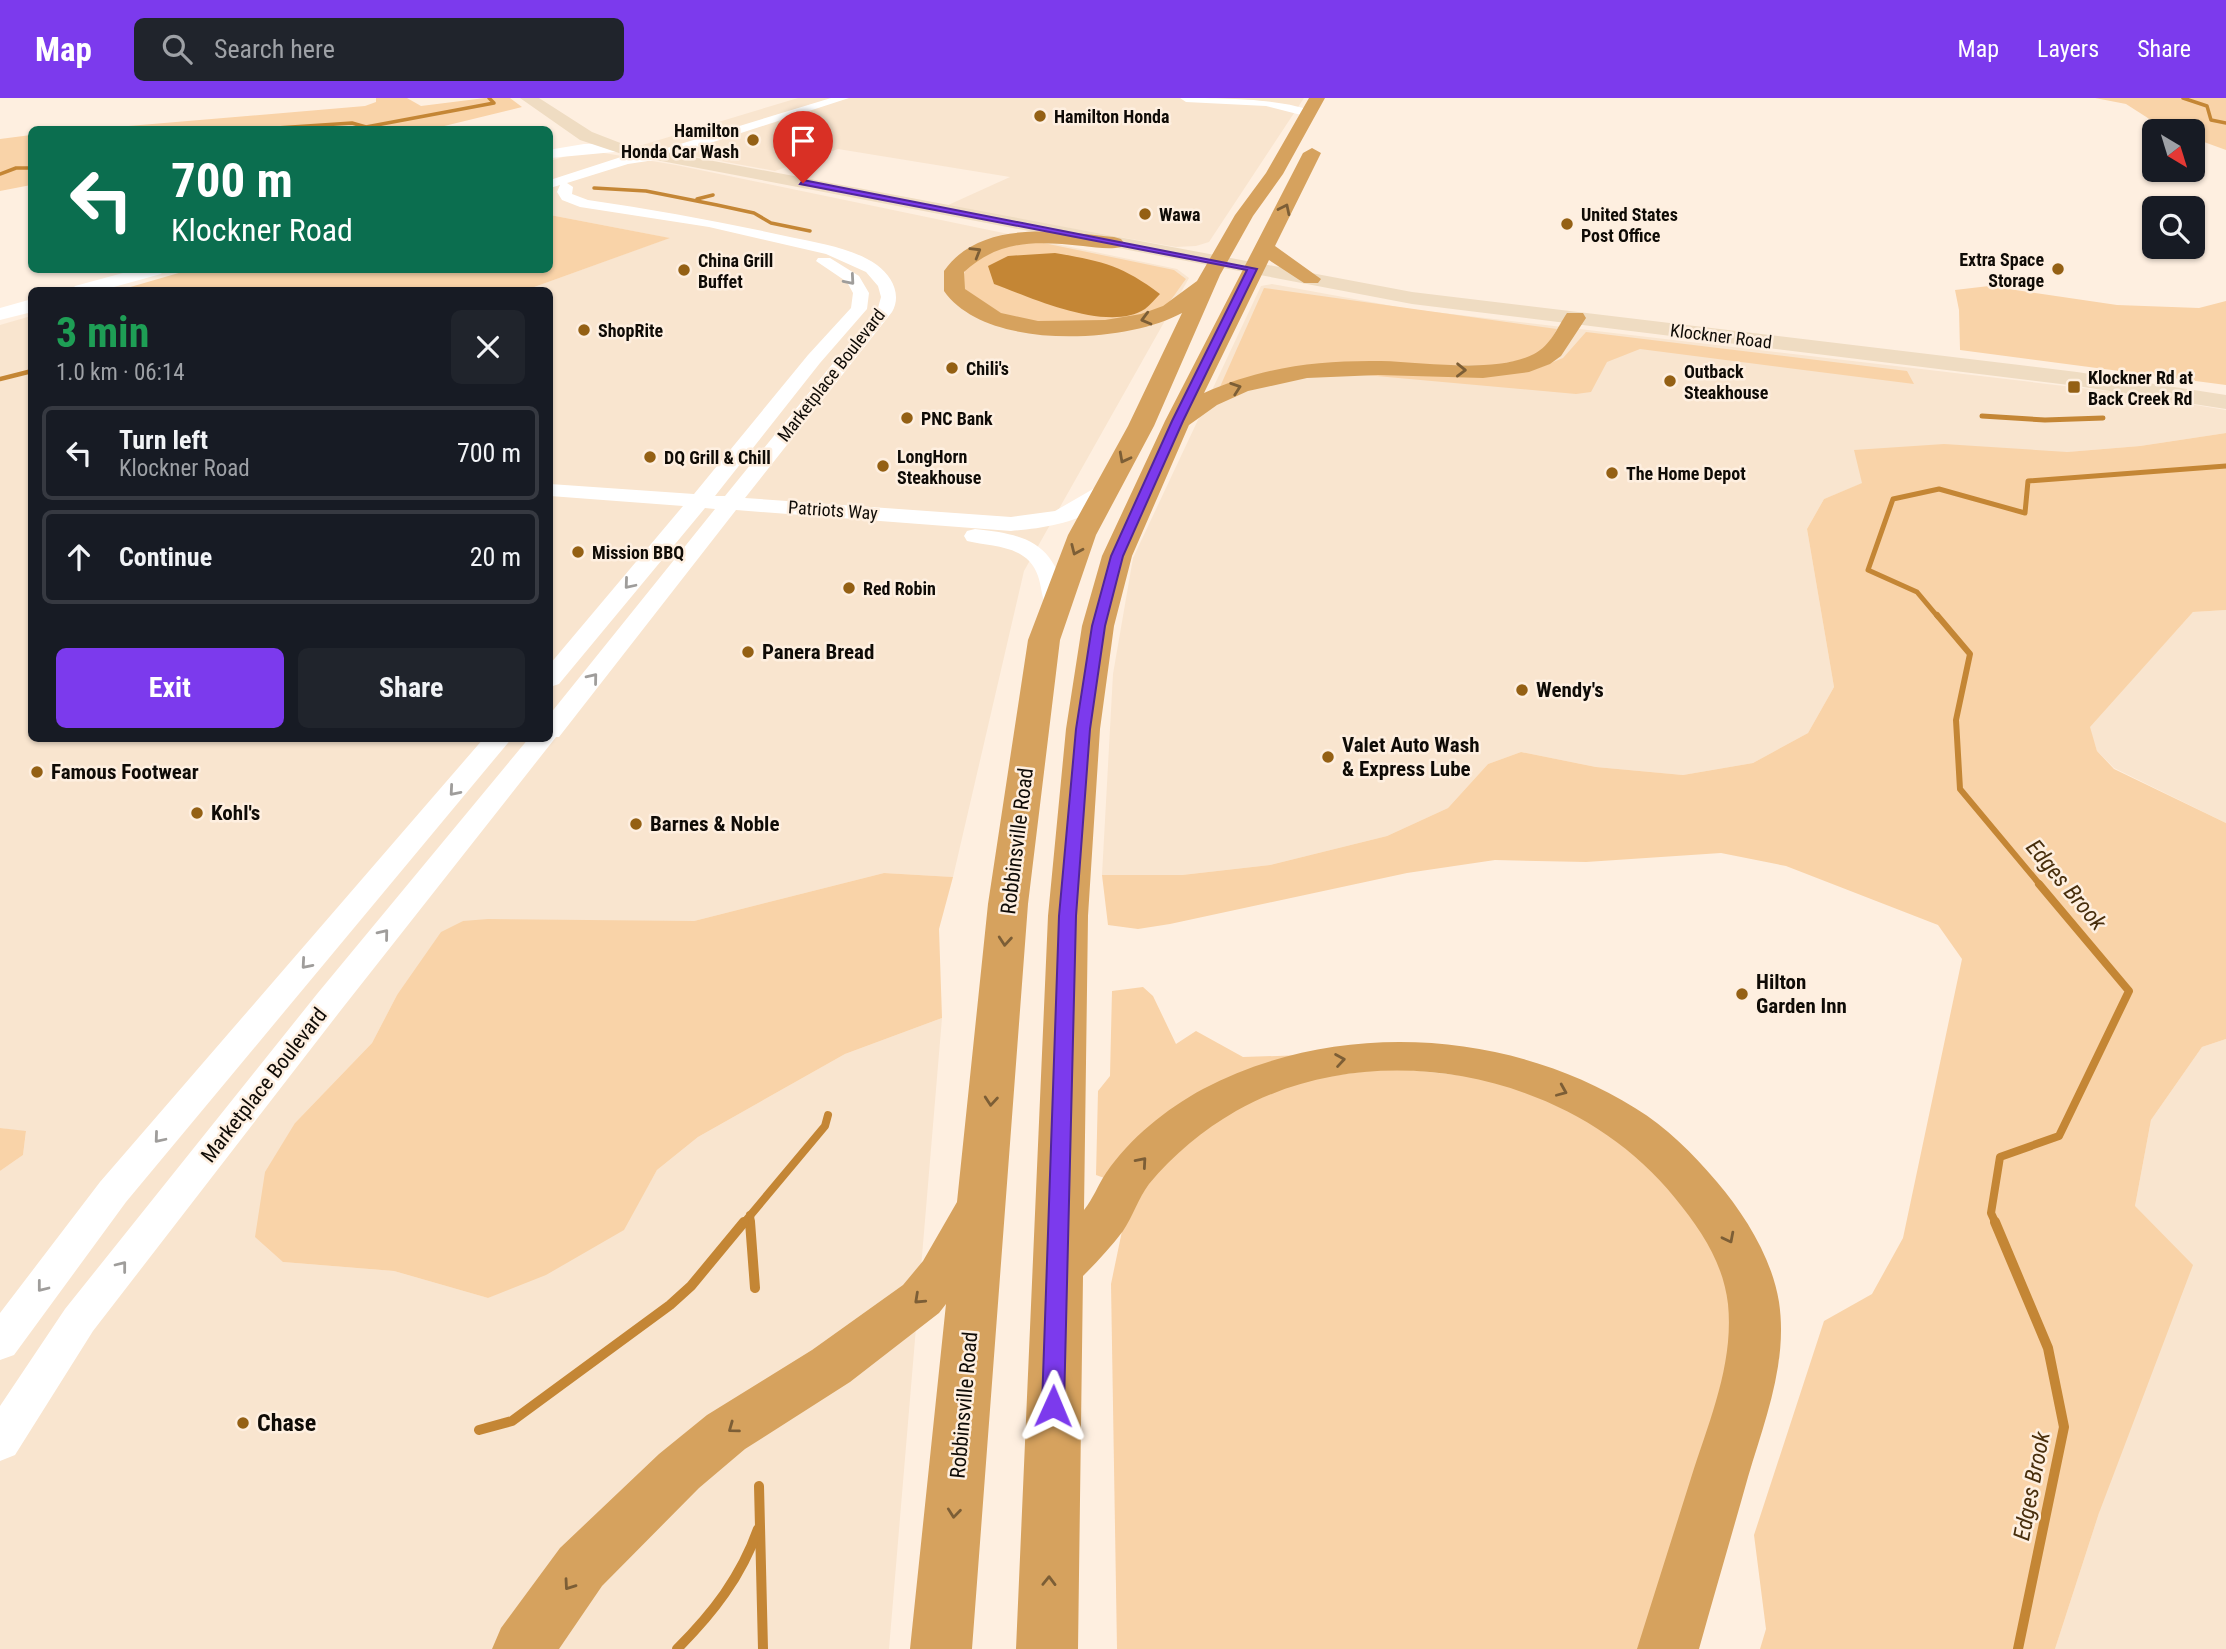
<!DOCTYPE html>
<meta charset="utf-8">
<style>
body{margin:0;font-family:"Roboto Condensed",sans-serif;background:#20242c;color:#f1f3f6;height:100vh;display:flex;flex-direction:column;font-size:26px;white-space:nowrap}
*{box-sizing:border-box;margin:0}
p{font-size:23px;color:#9ea1a6}
.icon{flex:none;width:38px;height:38px;fill:none;stroke:currentColor;stroke-width:2;stroke-linecap:round;stroke-linejoin:round}
.map{position:relative;flex:1;overflow:hidden}
.side{position:absolute;left:28px;top:189px;width:525px;height:455px;display:flex;flex-direction:column;background:#171b24;border-radius:10px;box-shadow:0 2px 5px #0004}
.side>*{flex:none}
.top-card{position:absolute;left:28px;top:28px;width:525px;height:147px;border-radius:10px;box-shadow:0 2px 5px #0004;background:#0b6e4f;color:#fff;overflow:hidden}
.needle{width:46px;rotate:142deg}
.buttons{position:absolute;left:2142px;top:21px;display:grid;gap:14px}
.buttons a{display:grid;place-items:center;width:63px;height:63px;border-radius:10px;background:#171b24;box-shadow:0 2px 5px #0004;font-size:35px}
.pin{position:absolute;display:grid;place-items:center;width:60px;height:60px;color:#fff;margin:-72px -30px;border-radius:50% 50% 50% 0;rotate:-45deg;box-shadow:0 0 7px #0007}
.pin .icon{rotate:45deg}
.me{position:absolute;width:77px;margin:-38px;rotate:1deg;stroke-linejoin:round;filter:drop-shadow(0 0 5px #0008)}
.turn{display:flex;align-items:center;gap:24px;height:147px;padding:0 28px;font-size:32px}
.turn .icon{width:91px;height:91px;stroke-width:2.5}
.turn b{display:block;font-size:49px;line-height:60px}
.round{display:grid;place-items:center;flex:none;width:74px;height:74px;border-radius:10px;background:#20242c}
.overview{display:flex;align-items:center;justify-content:space-between;height:119px;padding:0 28px}
h1{font-size:42px;font-weight:700;line-height:52px;color:#1e9e55}
.cta{display:flex;gap:14px;margin-top:auto;padding:14px 28px}
.cta a{flex:1;height:80px;border-radius:10px;background:#7c3aed;color:#fff;font-size:28px;font-weight:700;line-height:80px;text-align:center}
.cta a+a{background:#20242c;color:#f1f3f6}
ul{padding:0;list-style:none}
li{display:flex;align-items:center;gap:21px;height:94px;margin:0 14px 10px;padding:0 14px;border:4px solid #363941;border-radius:10px}
li div{flex:1}
li b{display:block;font-size:26px}
li em{font-style:normal}
header{display:flex;align-items:center;gap:42px;box-sizing:border-box;height:98px;padding:0 35px;background:#7c3aed;color:#fff}
header strong{font-size:33px}
nav{display:flex;gap:38px;margin-inline-start:auto;font-size:24px}
.search{width:490px;height:63px;background:#20242c;display:flex;align-items:center;gap:18px;box-sizing:border-box;padding:0 24px;border-radius:10px;color:#9ea1a6;font-size:26px}
.map>svg:first-child{display:block}
.built{fill:#f9e5cf}
.green{fill:#f9d3a8}
.water{fill:#c48635}
.lines{fill:none;stroke-linecap:round;stroke-linejoin:round}
.stream-far5{stroke:#c48635;stroke-width:3.5}
.stream-far4{stroke:#c48635;stroke-width:4.5}
.stream-far3{stroke:#c48635;stroke-width:5}
.stream-far2{stroke:#c48635;stroke-width:6}
.stream-far1{stroke:#c48635;stroke-width:8}
.stream{stroke:#c48635;stroke-width:10}
.minor{fill:#fff;fill-rule:evenodd}
.tertiary{fill:#fff;fill-rule:evenodd}
.secondary{fill:#efdcc2;fill-rule:evenodd}
.trunk{fill:#d6a25e;fill-rule:evenodd}
.oneway{stroke:#7c5e36}
.oneway2{stroke:#9f9d9b}
.route{fill:#7c3aed;stroke:#51269a;stroke-width:2}
.poi-dot{fill:#946014;stroke:#feefe0;stroke-width:2.5}
.labels{text-anchor:middle;dominant-baseline:central;stroke-width:5;stroke-linejoin:round;paint-order:stroke}
.far-poi-label{font-size:18px;font-weight:bold;fill:#0f0b06;stroke:#feefe0;text-anchor:start}
.far-street-label{font-size:18px;fill:#0f0b06;stroke:#feefe0}
.poi-label{font-size:21px;font-weight:bold;fill:#0f0b06;stroke:#feefe0;text-anchor:start}
.street-label{font-size:21px;fill:#0f0b06;stroke:#feefe0}
.water-label{font-size:23px;font-style:italic;fill:#482e0c;stroke:#feefe0}
.near-poi-label{font-size:24px;font-weight:bold;fill:#0f0b06;stroke:#feefe0;text-anchor:start}
</style>
<header>
<strong>Map</strong>
<div class="search"><svg class="icon" aria-label="search" viewBox="0 0 24 24"><circle cx="10" cy="10" r="6"/><path d="M15 15l6 6"/></svg>Search here</div>
<nav><a>Map</a><a>Layers</a><a>Share</a></nav>
</header>
<div class="map">
<svg width="2226" height="1551" viewBox="0 0 2226 1551">
<rect width="100%" height="100%" fill="#feefe0"/>
<g class="built">
<path d="M 798,0 L 1304,0 L 1209,144 L 1196,148 L 1176,149 L 946,108 L 1010,79 L 838,51 L 775,73 L 639,48 Z"/>
<path d="M 586,52 L 676,67 L 1177,171 L 1189,180 L 1024,473 L 953,779 L 884,775 L 694,823 L 463,823 L 397,897 L 372,945 L 295,1025 L 283,1164 L 394,1173 L 488,1200 L 623,1132 L 657,1072 L 698,1039 L 845,956 L 942,920 L 889,1551 L 0,1551 L 0,1073 L 23,1057 L 26,1034 L 0,1030 L 0,227 L 31,218 L 32,640 L 550,640 L 550,192 L 526,192 L 669,140 L 550,117 L 550,63 Z"/>
<path d="M 1272,186 L 1409,211 L 2116,294 L 2226,312 L 2226,335 L 2140,348 L 2067,354 L 1863,385 L 1824,401 L 1807,431 L 1834,589 L 1808,635 L 1753,665 L 1683,677 L 1596,669 L 1521,654 L 1488,666 L 1448,710 L 1387,738 L 1270,767 L 1182,777 L 1102,777 L 1113,576 L 1133,460 L 1261,188 Z"/>
<path d="M 2226,512 L 2226,725 L 2114,670 L 2097,653 L 2089,629 L 2193,514 Z"/>
<path d="M 2226,941 L 2226,1551 L 2055,1551 L 2099,1415 L 2135,1108 L 2151,1022 L 2202,949 Z"/>
</g>
<g class="green">
<path d="M 376,0 L 407,0 L 421,8 L 485,0 L 510,0 L 522,9 L 432,31 L 93,31 L 365,8 L 376,4 Z"/>
<path d="M 2095,0 L 2226,0 L 2226,52 L 2193,40 L 2193,33 L 2165,31 L 2126,6 Z"/>
<path d="M 31,37 L 31,87 L 0,93 L 0,41 Z"/>
<path d="M 550,117 L 670,140 L 526,192 L 120,192 L 189,172 L 550,172 Z"/>
<path d="M 1034,143 L 1174,172 L 1186,181 C 1179,190 1171,204 1162,211 C 1139,229 1022,228 996,216 C 977,207 971,202 961,184 L 969,163 L 993,149 Z"/>
<path d="M 1989,188 L 2117,207 L 2199,210 L 2226,203 L 2226,287 L 1960,252 L 1959,212 L 1955,192 Z"/>
<path d="M 1264,190 L 1557,231 L 1543,255 L 1522,262 L 1494,267 L 1383,267 L 1219,291 Z"/>
<path d="M 1586,234 L 1907,273 L 1914,286 L 1640,251 L 1607,264 L 1591,294 L 1576,296 L 1365,277 L 1536,271 L 1563,260 Z"/>
<path d="M 2226,335 L 2226,512 L 2193,514 L 2090,629 L 2097,653 L 2114,671 L 2226,725 L 2226,941 L 2202,949 L 2151,1022 L 2135,1108 L 2193,1167 L 2099,1415 L 2055,1551 L 1760,1551 L 1766,1531 L 1754,1437 L 1824,1223 L 1872,1196 L 1903,1140 L 1962,861 L 1938,827 L 1786,768 L 1721,755 L 1586,764 L 1495,762 L 1407,775 L 1170,826 L 1138,831 L 1108,827 L 1102,777 L 1182,777 L 1270,767 L 1387,738 L 1448,710 L 1488,666 L 1521,654 L 1596,669 L 1683,677 L 1753,665 L 1808,635 L 1834,589 L 1807,431 L 1824,401 L 1862,385 L 1854,352 L 1944,346 L 2067,354 L 2140,348 Z"/>
<path d="M 884,775 L 953,779 L 939,831 L 942,920 L 845,956 L 698,1039 L 657,1072 L 624,1132 L 546,1177 L 488,1200 L 394,1173 L 283,1164 L 255,1139 L 265,1074 L 295,1025 L 372,945 L 397,897 L 441,834 L 463,823 L 488,821 L 694,823 Z"/>
<path d="M 1143,889 L 1153,898 L 1176,946 L 1196,933 L 1243,959 L 1305,957 L 1107,1081 L 1096,1077 L 1098,993 L 1110,978 L 1112,893 Z"/>
<path d="M 1393,970 L 1493,981 L 1579,1012 L 1684,1098 L 1729,1183 L 1731,1271 L 1639,1551 L 1117,1551 L 1111,1186 L 1122,1133 L 1136,1101 L 1160,1070 L 1232,1009 L 1278,990 L 1321,979 Z"/>
<path d="M 0,1030 L 26,1033 L 23,1057 L 0,1073 Z"/>
</g>
<path class="water" d="M 1055,155 C 1101,163 1122,167 1160,196 C 1155,201 1150,207 1145,211 C 1108,235 1032,200 994,186 L 988,168 L 1008,158 Z"/>
<g class="lines">
<g class="stream-far5">
<path d="M 2183,0 L 2207,8 L 2211,22 L 2226,25"/>
<path d="M 246,32 L 352,25 L 366,29 L 494,5 L 489,0"/>
<path d="M 0,76 L 16,70 L 32,70"/>
<path d="M 594,90 L 646,93 L 717,107 L 754,115 L 771,125 L 810,133"/>
<path d="M 697,101 L 713,97"/>
</g>
<path class="stream-far4" d="M 0,281 L 32,273"/>
<g class="stream-far3">
<path d="M 1982,318 L 2045,322 L 2103,320"/>
<path d="M 1938,519 L 1917,494 L 1868,472 L 1893,401 L 1939,391 L 2025,415 L 2028,383 L 2226,368"/>
</g>
<path class="stream-far2" d="M 1937,517 L 1970,556 L 1956,622 L 1960,691 L 2041,788"/>
<g class="stream-far1">
<path d="M 750,1117 L 751,1126"/>
<path d="M 743,1126 L 825,1028 L 828,1017"/>
<path d="M 1996,1126 L 1991,1115 L 2000,1059 L 2059,1038 L 2129,893 L 2039,786"/>
</g>
<g class="stream">
<path d="M 750,1124 L 755,1190"/>
<path d="M 1995,1124 L 2048,1250 L 2064,1329 L 2018,1551"/>
<path d="M 479,1332 L 512,1323 L 670,1207 L 691,1188 L 744,1124"/>
<path d="M 759,1388 L 763,1551"/>
<path d="M 677,1551 C 713,1515 741,1479 758,1431"/>
</g>
<g class="minor">
<path d="M 831,0 L 849,0 L 661,61 L 628,66 L 567,85 L 573,89 L 572,96 L 588,102 C 656,112 723,124 790,139 C 818,145 853,150 877,167 C 892,178 902,197 892,214 L 745,400 L 1011,419 L 1055,413 L 1100,387 L 1114,387 L 1117,391 C 1095,423 1047,430 1011,433 L 736,412 L 559,639 L 556,639 L 341,912 L 93,1233 L 15,1357 L 0,1363 L 0,1308 L 65,1211 L 317,896 L 529,640 L 550,640 L 550,616 L 715,411 L 705,410 L 559,586 L 550,589 L 550,566 L 683,408 L 550,398 L 550,386 L 694,396 L 808,257 L 851,210 L 853,195 L 847,184 L 816,163 L 818,160 L 830,160 L 859,178 L 869,195 L 867,211 L 820,265 L 715,398 L 725,398 L 878,210 L 881,199 L 878,188 L 866,174 L 826,156 L 709,129 L 580,109 L 562,102 L 557,94 L 560,87 L 550,90 L 550,82 L 621,59 L 654,54 Z"/>
<path d="M 1180,0 C 1214,0 1289,0 1315,15 L 1309,19 L 1266,8 L 1186,4 Z"/>
<path d="M 975,431 C 1033,437 1054,447 1068,505 L 1064,510 L 1048,510 C 1041,501 1042,489 1038,478 C 1028,447 993,449 967,443 L 964,438 L 967,433 Z"/>
<path d="M 484,640 L 512,640 L 126,1104 L 14,1257 L 0,1262 L 0,1215 L 100,1084 Z"/>
</g>
<g class="tertiary">
<path d="M 619,45 L 625,47 L 627,50 L 625,53 L 550,60 L 550,52 L 554,51 L 584,46 Z"/>
<path d="M 134,172 L 164,172 L 161,176 L 103,192 L 72,192 L 75,188 Z"/>
<path d="M 32,201 L 32,214 L 0,222 L 0,210 Z"/>
</g>
<path class="secondary" d="M 520,0 L 539,0 L 592,34 L 623,46 L 1412,194 L 2077,274 L 2226,297 L 2226,311 L 2077,288 L 1412,206 L 619,55 L 580,42 Z"/>
<g class="trunk">
<path d="M 1309,0 L 1325,0 L 1283,76 L 1253,118 L 1220,177 L 1154,328 L 1096,437 L 1060,542 L 1028,806 L 972,1551 L 910,1551 L 946,1206 L 939,1215 L 850,1284 L 745,1351 L 699,1390 L 602,1488 L 559,1551 L 492,1551 L 501,1530 L 560,1450 L 659,1356 L 707,1317 L 812,1252 L 903,1187 L 923,1163 L 957,1104 L 988,806 L 1028,542 L 1068,437 L 1128,328 L 1182,215 C 1125,246 986,253 944,193 L 944,173 C 981,120 1059,134 1114,139 L 1121,141 L 1124,145 L 1121,149 C 1109,152 1095,149 1083,148 C 1037,143 1000,141 964,174 L 965,191 L 1001,215 L 1038,223 L 1105,222 L 1141,216 L 1163,208 L 1197,183 L 1235,117 L 1266,75 Z"/>
<path d="M 1312,50 L 1321,55 L 1275,148 L 1321,181 L 1318,185 L 1304,185 L 1269,162 L 1204,295 C 1261,269 1319,262 1381,263 C 1425,264 1495,276 1534,256 C 1551,247 1557,230 1567,215 L 1583,215 L 1586,220 L 1561,258 L 1550,266 L 1529,274 L 1483,280 L 1378,277 L 1307,280 L 1248,293 L 1217,307 L 1189,327 L 1132,458 L 1114,528 L 1100,631 L 1088,818 L 1084,1112 C 1093,1101 1098,1087 1106,1075 C 1130,1040 1166,1011 1203,991 C 1335,921 1510,931 1635,1010 C 1667,1029 1693,1056 1717,1084 C 1745,1117 1772,1160 1779,1204 C 1788,1264 1765,1322 1748,1379 C 1732,1436 1715,1494 1699,1551 L 1637,1551 C 1655,1494 1673,1437 1691,1380 C 1709,1323 1734,1266 1728,1206 C 1723,1164 1701,1132 1675,1100 C 1575,975 1377,934 1236,1013 C 1203,1032 1173,1057 1149,1086 C 1138,1101 1133,1118 1123,1133 C 1111,1149 1097,1164 1083,1178 L 1078,1551 L 1016,1551 L 1048,818 L 1066,631 L 1082,528 L 1102,458 L 1165,323 L 1303,55 Z"/>
</g>
</g>
<defs><path id="oneway-chevron" d="M-2-3.5L2.5 0L-2 3.5" fill="none" stroke-width="1.6" stroke-linecap="round" stroke-linejoin="round" transform="scale(1.75)"/></defs>
<g class="oneway">
<use href="#oneway-chevron" transform="translate(1285 111) rotate(-64)"/>
<use href="#oneway-chevron" transform="translate(976 154) rotate(-31)"/>
<use href="#oneway-chevron" transform="translate(1146 221) rotate(165)"/>
<use href="#oneway-chevron" transform="translate(1461 272) rotate(1)"/>
<use href="#oneway-chevron" transform="translate(1236 290) rotate(-19)"/>
<use href="#oneway-chevron" transform="translate(1124 360) rotate(118)"/>
<use href="#oneway-chevron" transform="translate(1076 452) rotate(114)"/>
<use href="#oneway-chevron" transform="translate(1005 843) rotate(95)"/>
<use href="#oneway-chevron" transform="translate(1340 962) rotate(-9)"/>
<use href="#oneway-chevron" transform="translate(1562 993) rotate(23)"/>
<use href="#oneway-chevron" transform="translate(991 1003) rotate(95)"/>
<use href="#oneway-chevron" transform="translate(1142 1064) rotate(-49)"/>
<use href="#oneway-chevron" transform="translate(1729 1140) rotate(63)"/>
<use href="#oneway-chevron" transform="translate(919 1201) rotate(137)"/>
<use href="#oneway-chevron" transform="translate(733 1330) rotate(144)"/>
<use href="#oneway-chevron" transform="translate(954 1415) rotate(96)"/>
<use href="#oneway-chevron" transform="translate(1049 1483) rotate(-89)"/>
<use href="#oneway-chevron" transform="translate(569 1487) rotate(125)"/>
</g>
<g class="oneway2">
<use href="#oneway-chevron" transform="translate(850 182) rotate(49)"/>
<use href="#oneway-chevron" transform="translate(629 486) rotate(130)"/>
<use href="#oneway-chevron" transform="translate(593 580) rotate(-51)"/>
<use href="#oneway-chevron" transform="translate(454 693) rotate(131)"/>
<use href="#oneway-chevron" transform="translate(384 836) rotate(-51)"/>
<use href="#oneway-chevron" transform="translate(306 866) rotate(131)"/>
<use href="#oneway-chevron" transform="translate(159 1040) rotate(130)"/>
<use href="#oneway-chevron" transform="translate(122 1168) rotate(-52)"/>
<use href="#oneway-chevron" transform="translate(42 1189) rotate(128)"/>
</g>
<path class="route" d="M 803,82 L 1257,171 L 1183,323 L 1123,458 L 1105,528 L 1090,631 L 1076,818 L 1064,1308 L 1061,1315 L 1053,1318 L 1045,1315 L 1042,1308 L 1059,818 L 1076,631 L 1092,528 L 1111,458 L 1172,323 L 1247,172 L 800,86 Z"/>
<g class="poi-dot">
<circle cx="1040" cy="18" r="7"/>
<circle cx="753" cy="42" r="7"/>
<circle cx="1145" cy="116" r="7"/>
<circle cx="1567" cy="126" r="7"/>
<circle cx="2058" cy="171" r="7"/>
<circle cx="684" cy="172" r="7"/>
<circle cx="584" cy="232" r="7"/>
<circle cx="952" cy="270" r="7"/>
<circle cx="1670" cy="283" r="7"/>
<rect x="2067" y="282" width="14" height="14" rx="3.5"/>
<circle cx="907" cy="320" r="7"/>
<circle cx="650" cy="359" r="7"/>
<circle cx="883" cy="368" r="7"/>
<circle cx="1612" cy="375" r="7"/>
<circle cx="578" cy="454" r="7"/>
<circle cx="849" cy="490" r="7"/>
<circle cx="748" cy="554" r="7"/>
<circle cx="1522" cy="592" r="7"/>
<circle cx="1328" cy="659" r="7"/>
<circle cx="37" cy="674" r="7"/>
<circle cx="197" cy="715" r="7"/>
<circle cx="636" cy="726" r="7"/>
<circle cx="1742" cy="896" r="7"/>
<circle cx="243" cy="1325" r="7"/>
</g>
<g class="labels">
<g class="far-poi-label">
<text x="1054" y="18">Hamilton Honda</text>
<text x="739" y="32" text-anchor="end">Hamilton<tspan x="739" dy="21">Honda Car Wash</tspan></text>
<text x="1159" y="116">Wawa</text>
<text x="1581" y="116">United States<tspan x="1581" dy="21">Post Office</tspan></text>
<text x="2044" y="161" text-anchor="end">Extra Space<tspan x="2044" dy="21">Storage</tspan></text>
<text x="698" y="162">China Grill<tspan x="698" dy="21">Buffet</tspan></text>
<text x="598" y="232">ShopRite</text>
<text x="966" y="270">Chili's</text>
<text x="1684" y="273">Outback<tspan x="1684" dy="21">Steakhouse</tspan></text>
<text x="2088" y="279">Klockner Rd at<tspan x="2088" dy="21">Back Creek Rd</tspan></text>
<text x="921" y="320">PNC Bank</text>
<text x="897" y="358">LongHorn<tspan x="897" dy="21">Steakhouse</tspan></text>
<text x="664" y="359">DQ Grill &amp; Chill</text>
<text x="1626" y="375">The Home Depot</text>
<text x="592" y="454">Mission BBQ</text>
<text x="863" y="490">Red Robin</text>
</g>
<g class="far-street-label">
<text transform="translate(1721 238) rotate(7)">Klockner Road</text>
<text transform="translate(831 277) rotate(-52)">Marketplace Boulevard</text>
<text transform="translate(833 412) rotate(4)">Patriots Way</text>
</g>
<g class="poi-label">
<text x="762" y="554">Panera Bread</text>
<text x="1536" y="592">Wendy's</text>
<text x="1342" y="647">Valet Auto Wash<tspan x="1342" dy="24">&amp; Express Lube</tspan></text>
<text x="51" y="674">Famous Footwear</text>
<text x="211" y="715">Kohl's</text>
<text x="650" y="726">Barnes &amp; Noble</text>
<text x="1756" y="884">Hilton<tspan x="1756" dy="24">Garden Inn</tspan></text>
</g>
<g class="street-label">
<text transform="translate(1017 743) rotate(-83)">Robbinsville Road</text>
<text transform="translate(264 987) rotate(-52)">Marketplace Boulevard</text>
<text transform="translate(964 1307) rotate(-85)">Robbinsville Road</text>
</g>
<g class="water-label">
<text transform="translate(2066 787) rotate(50)">Edges Brook</text>
<text transform="translate(2032 1388) rotate(-79)">Edges Brook</text>
</g>
<g class="near-poi-label">
<text x="257" y="1325">Chase</text>
</g>
</g>
</svg>
<div class="buttons">
<a><svg class="needle" viewBox="-14 -14 28 28"><path d="M0-13l5 13h-10z" fill="#e53935"/><path d="M0 13l5-13h-10z" fill="#9ea1a6"/></svg></a>
<a><svg class="icon" aria-label="search" viewBox="0 0 24 24"><circle cx="10" cy="10" r="6"/><path d="M15 15l6 6"/></svg></a>
</div>
<div class="pin" style="left:803px;top:85px;background:#d93025"><svg class="icon" aria-label="arrive" viewBox="0 0 24 24"><path d="M6 21V4h12l-3 4 3 4H6"/></svg></div>
<svg class="me" style="left:1053px;top:1308px" viewBox="-20 -20 40 40"><path d="M0-17L14 15 0 8-14 15z" fill="#7c3aed" stroke="#fff" stroke-width="4"/></svg>
<div class="top-card">
<div class="turn"><svg class="icon" aria-label="left" viewBox="0 0 24 24"><path d="M17 20v-9H6M10 6l-5 5 5 5"/></svg><div><b>700 m</b>Klockner Road</div></div>
</div>
<section class="side">
<div class="overview"><div><h1>3 min</h1><p>1.0 km · 06:14</p></div><a class="round"><svg class="icon" aria-label="close" viewBox="0 0 24 24"><path d="M6 6l12 12M18 6L6 18"/></svg></a></div>
<ul>
<li><svg class="icon" aria-label="left" viewBox="0 0 24 24"><path d="M17 20v-9H6M10 6l-5 5 5 5"/></svg><div><b>Turn left</b><p>Klockner Road</p></div><em>700 m</em></li>
<li><svg class="icon" aria-label="ahead" viewBox="0 0 24 24"><path d="M12 20V5M6 11l6-6 6 6"/></svg><div><b>Continue</b></div><em>20 m</em></li>
</ul>
<div class="cta"><a>Exit</a><a>Share</a></div>
</section>
</div>
